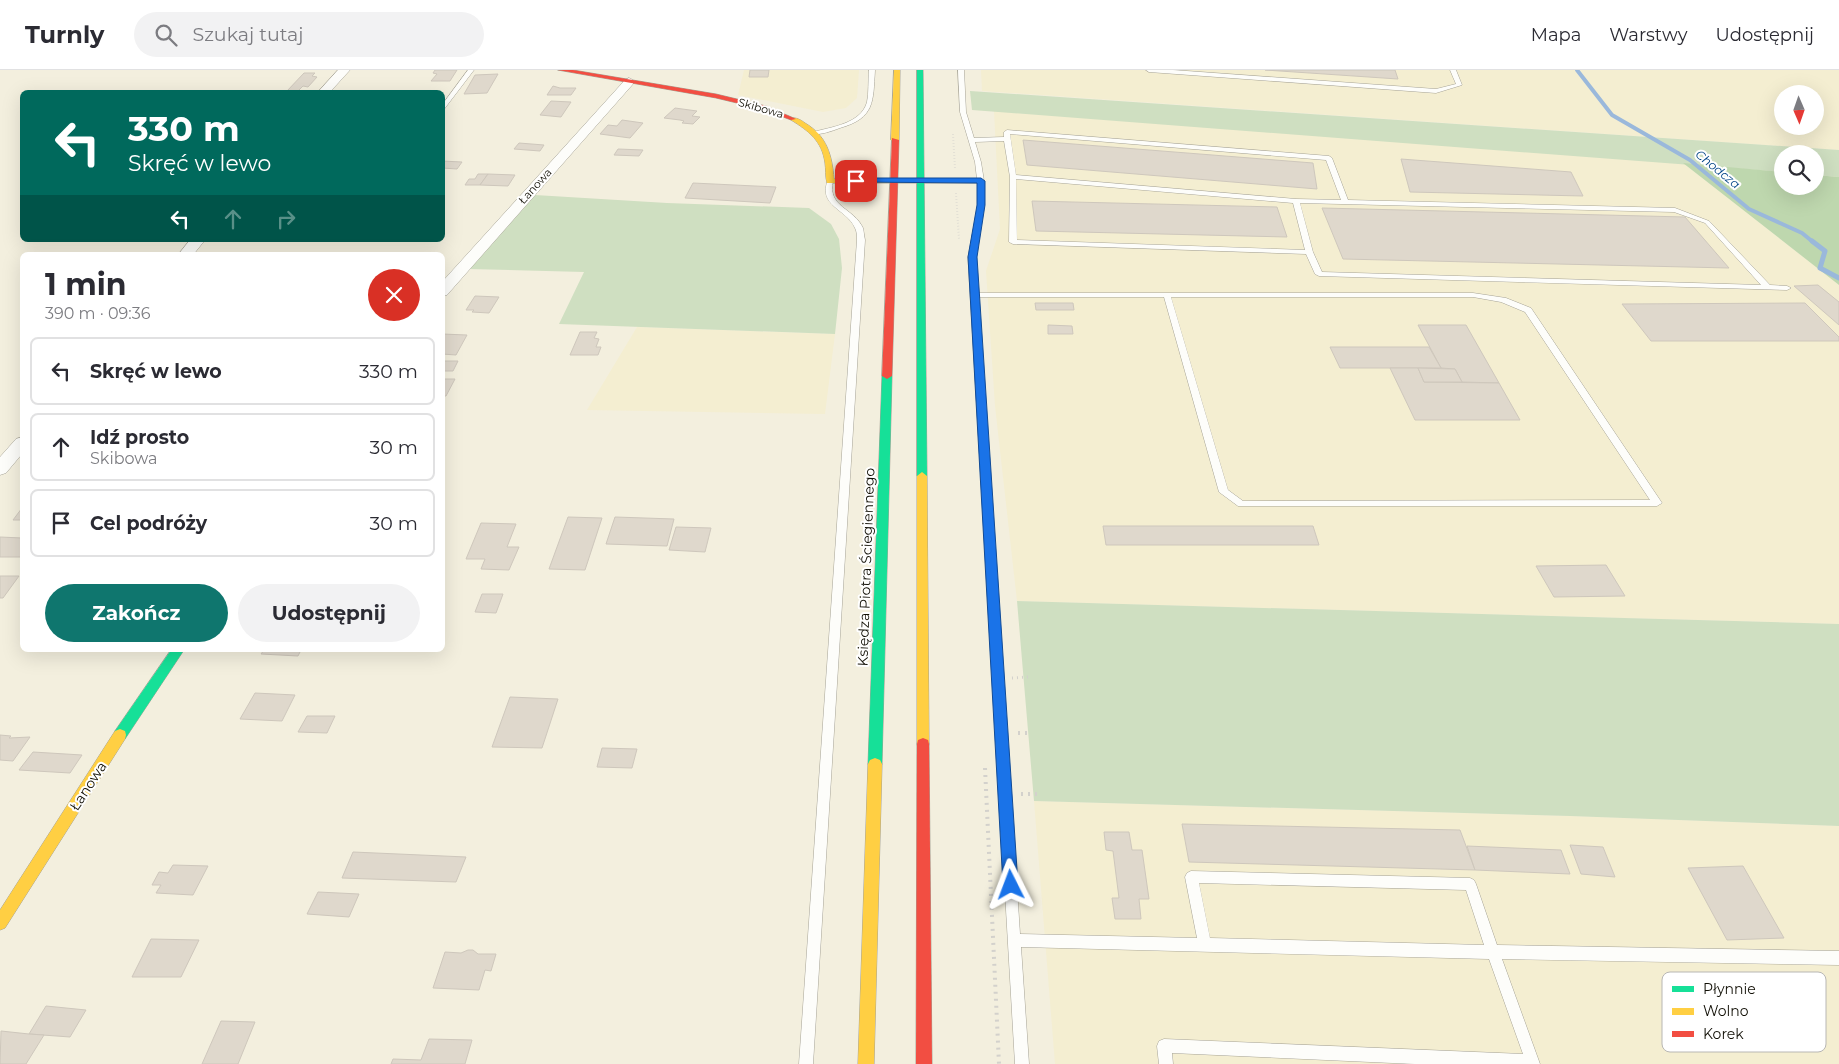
<!DOCTYPE html>
<html lang="pl">
<meta charset="utf-8">
<style>
body{margin:0;font-family:Montserrat,sans-serif;background:#f2f2f3;color:#2b2b33;height:100vh;display:flex;flex-direction:column;font-size:19px;white-space:nowrap}
*{box-sizing:border-box;margin:0}
p{font-size:16px;color:#7c7c81}
.icon{flex:none;width:28px;height:28px;fill:none;stroke:currentColor;stroke-width:2;stroke-linecap:round;stroke-linejoin:round}
.map{position:relative;flex:1;overflow:hidden}
.panel{position:absolute;left:20px;top:182px;width:425px;height:400px;display:flex;flex-direction:column;background:#fff;border-radius:8px;box-shadow:0 5px 20px #0002}
.panel>*{flex:none}
.banner{position:absolute;left:20px;top:20px;width:425px;height:152px;border-radius:8px;box-shadow:0 5px 20px #0002;background:#00695c;color:#fff;overflow:hidden}
.needle{width:32px;rotate:178deg}
.fabs{position:absolute;left:1774px;top:15px;display:grid;gap:10px}
.fabs a{display:grid;place-items:center;width:50px;height:50px;border-radius:50%;background:#fff;box-shadow:0 5px 20px #0002;font-size:25px}
.pin{position:absolute;display:grid;place-items:center;width:42px;height:42px;color:#fff;margin:-21px;border-radius:10px;box-shadow:0 2px 8px #0006}
.me{position:absolute;width:55px;margin:-28px;rotate:357deg;stroke-linejoin:round;filter:drop-shadow(0 0 4px #0008)}
.turn{display:flex;align-items:center;gap:18px;height:105px;padding:0 25px;font-size:22px}
.turn .icon{width:65px;height:65px;stroke-width:2.5}
.turn b{display:block;font-size:35px;line-height:42px}
.lanes{display:flex;align-items:center;height:48px;padding:0 25px;background:#0003;justify-content:center;gap:25px;direction:ltr}
.lanes .off{opacity:.35}
.round{display:grid;place-items:center;flex:none;width:52px;height:52px;border-radius:26px;background:#f2f2f3}
.head{display:flex;align-items:center;justify-content:space-between;height:85px;padding:0 25px}
h1{font-size:30px;font-weight:700;line-height:38px}
.cta{display:flex;gap:10px;margin-top:auto;padding:10px 25px}
.cta a{flex:1;height:58px;border-radius:30px;background:#0f766e;color:#fff;font-size:20px;font-weight:700;line-height:58px;text-align:center}
.cta a+a{background:#f2f2f3;color:#2b2b33}
ul{padding:0;list-style:none}
li{display:flex;align-items:center;gap:15px;height:68px;margin:0 10px 8px;padding:0 15px;border:2px solid #e1e1e2;border-radius:8px}
li div{flex:1}
li b{display:block;font-size:19px}
li em{font-style:normal}
header{display:flex;align-items:center;gap:30px;box-sizing:border-box;height:70px;padding:0 25px;background:#fff;border-bottom:1px solid #e1e1e2}
header strong{font-size:24px}
nav{display:flex;gap:28px;margin-inline-start:auto;font-size:18px}
.search{width:350px;height:45px;background:#f2f2f3;display:flex;align-items:center;gap:12px;box-sizing:border-box;padding:0 18px;border-radius:28px;color:#7c7c81;font-size:19px}
.map>svg:first-child{display:block}
.built{fill:#f4eed1;fill-rule:evenodd}
.green{fill:#cfdfc1}
.forest{fill:#bed7ae}
.lines{fill:none;stroke-linecap:round;stroke-linejoin:round}
.stream-far1{stroke:#9ab8db;stroke-width:4}
.stream{stroke:#9ab8db;stroke-width:5}
.building{fill:#dfd8cc;stroke:#cec7bc}
.lane-casing{stroke:#a6a396;stroke-width:1}
.street-casing{stroke:#a6a396;stroke-width:1}
.fast-casing{stroke:#a6a396;stroke-width:1}
.slow-casing{stroke:#a6a396;stroke-width:1}
.jam-casing{stroke:#a6a396;stroke-width:1}
.path-far2{stroke:#d3d1cc;stroke-width:2;stroke-dasharray:0.5 2.5;stroke-linecap:butt}
.path-far1{stroke:#d3d1cc;stroke-width:3;stroke-dasharray:1 4;stroke-linecap:butt}
.path{stroke:#d3d1cc;stroke-width:4;stroke-dasharray:2 5;stroke-linecap:butt}
.lane{fill:#fdfdfa;fill-rule:evenodd}
.street{fill:#fdfdfa;fill-rule:evenodd}
.fast{fill:#16e098;fill-rule:evenodd}
.slow{fill:#ffcf43;fill-rule:evenodd}
.jam{fill:#f24e42;fill-rule:evenodd}
.route{fill:#1a73e8;stroke:#114b97}
.labels{text-anchor:middle;dominant-baseline:central;stroke-width:4;stroke-linejoin:round;paint-order:stroke}
.far-street-label{font-size:11px;fill:#110f05;stroke:#fff}
.far-water-label{font-size:12px;font-style:italic;fill:#004487;stroke:#fff}
.street-label{font-size:14px;fill:#110f05;stroke:#fff}
.key{fill:#fff;stroke:#b8b7b4;stroke-width:1}
.key-label{font-size:14px;fill:#110f05}
</style>
<header>
<strong>Turnly</strong>
<div class="search"><svg class="icon" aria-label="search" viewBox="0 0 24 24"><circle cx="10" cy="10" r="6"/><path d="M15 15l6 6"/></svg>Szukaj tutaj</div>
<nav><a>Mapa</a><a>Warstwy</a><a>Udostępnij</a></nav>
</header>
<div class="map">
<svg width="1839" height="994" viewBox="0 0 1839 994">
<rect width="100%" height="100%" fill="#f3efde"/>
<g class="built">
<path d="M 744,0 L 859,0 L 857,28 L 846,38 L 823,42 L 738,25 Z"/>
<path d="M 981,0 L 1839,0 L 1839,80 L 982,21 ZM 1782,24 L 1815,24 L 1815,56 L 1782,56 Z"/>
<path d="M 994,41 L 1683,93 L 1839,215 L 1839,554 L 1017,531 L 995,336 L 986,201 L 1000,159 Z"/>
<path d="M 637,257 L 835,264 L 825,344 L 587,340 Z"/>
<path d="M 1034,731 L 1570,746 L 1839,756 L 1839,994 L 1055,994 Z"/>
</g>
<g class="green">
<path d="M 970,21 L 1839,80 L 1839,107 L 1815,105 L 1815,84 L 1782,84 L 1782,102 L 972,40 Z"/>
<path d="M 535,125 L 667,133 L 809,138 L 831,154 L 839,169 L 842,198 L 835,264 L 559,254 L 584,202 L 468,199 Z"/>
<path d="M 1017,531 L 1839,554 L 1839,756 L 1570,746 L 1034,731 Z"/>
</g>
<path class="forest" d="M 1683,93 L 1782,102 L 1782,116 L 1815,116 L 1815,105 L 1839,107 L 1839,215 Z"/>
<g class="lines">
<path class="stream-far1" d="M 1577,0 L 1612,45 L 1690,90 L 1749,139 L 1802,163 L 1813,172"/>
<path class="stream" d="M 1812,171 L 1825,181 L 1820,198 L 1839,208"/>
</g>
<g class="building">
<path d="M 435,0 L 457,0 L 450,11 L 431,11 L 437,4 L 433,3 Z"/>
<path d="M 750,0 L 769,0 L 768,7 L 749,7 Z"/>
<path d="M 1265,0 L 1395,0 L 1398,9 Z"/>
<path d="M 304,3 L 315,3 L 312,6 L 317,7 L 308,17 L 303,16 L 298,21 L 287,21 Z"/>
<path d="M 498,4 L 487,23 L 464,24 L 475,5 Z"/>
<path d="M 553,16 L 560,18 L 576,18 L 571,25 L 547,25 Z"/>
<path d="M 551,31 L 571,32 L 561,47 L 540,45 Z"/>
<path d="M 675,38 L 697,41 L 692,46 L 700,47 L 693,54 L 682,53 L 684,51 L 680,50 L 664,48 Z"/>
<path d="M 622,50 L 643,53 L 630,68 L 600,64 L 608,55 L 617,56 Z"/>
<path d="M 1023,70 L 1313,93 L 1317,119 L 1027,95 Z"/>
<path d="M 519,73 L 544,75 L 540,81 L 514,79 Z"/>
<path d="M 618,79 L 643,80 L 639,86 L 614,85 Z"/>
<path d="M 1401,89 L 1571,102 L 1583,126 L 1410,122 Z"/>
<path d="M 442,91 L 462,92 L 457,99 L 442,98 Z"/>
<path d="M 478,104 L 488,104 L 480,115 L 465,115 L 469,109 L 475,109 Z"/>
<path d="M 488,104 L 515,105 L 508,116 L 480,115 Z"/>
<path d="M 693,113 L 776,117 L 770,133 L 685,128 Z"/>
<path d="M 1032,131 L 1277,137 L 1287,167 L 1036,161 Z"/>
<path d="M 1322,138 L 1685,147 L 1729,198 L 1343,189 Z"/>
<path d="M 1818,215 L 1839,232 L 1839,255 L 1794,216 Z"/>
<path d="M 475,226 L 499,227 L 489,243 L 472,242 L 474,240 L 466,240 Z"/>
<path d="M 1035,233 L 1073,233 L 1074,240 L 1036,240 Z"/>
<path d="M 1805,233 L 1839,267 L 1839,271 L 1651,271 L 1622,234 Z"/>
<path d="M 1048,255 L 1072,256 L 1073,264 L 1048,264 Z"/>
<path d="M 1418,255 L 1466,255 L 1499,313 L 1462,312 L 1455,299 L 1441,298 Z"/>
<path d="M 580,262 L 597,262 L 594,268 L 599,269 L 596,277 L 601,277 L 598,285 L 570,285 Z"/>
<path d="M 442,264 L 467,265 L 456,285 L 442,284 Z"/>
<path d="M 1330,277 L 1429,277 L 1441,298 L 1340,298 Z"/>
<path d="M 442,291 L 458,291 L 453,301 L 442,301 Z"/>
<path d="M 1390,298 L 1418,298 L 1424,312 L 1499,313 L 1520,350 L 1415,350 Z"/>
<path d="M 1418,298 L 1455,299 L 1462,312 L 1424,312 Z"/>
<path d="M 442,309 L 455,309 L 446,326 L 442,326 Z"/>
<path d="M 22,438 L 22,450 L 13,450 Z"/>
<path d="M 568,447 L 602,448 L 585,500 L 549,499 Z"/>
<path d="M 615,447 L 674,449 L 667,476 L 606,474 Z"/>
<path d="M 481,453 L 516,454 L 507,477 L 519,477 L 509,500 L 481,499 L 485,489 L 466,489 Z"/>
<path d="M 1103,456 L 1313,456 L 1319,475 L 1106,475 Z"/>
<path d="M 676,457 L 711,458 L 705,482 L 669,480 Z"/>
<path d="M 0,467 L 22,468 L 22,487 L 0,487 Z"/>
<path d="M 1606,495 L 1625,526 L 1554,527 L 1536,496 Z"/>
<path d="M 0,506 L 19,506 L 3,528 L 0,528 Z"/>
<path d="M 482,524 L 503,524 L 496,543 L 475,542 Z"/>
<path d="M 264,580 L 301,580 L 298,586 L 261,584 Z"/>
<path d="M 255,623 L 295,625 L 282,651 L 240,649 Z"/>
<path d="M 510,627 L 558,629 L 542,678 L 492,677 Z"/>
<path d="M 307,646 L 335,646 L 327,663 L 298,662 Z"/>
<path d="M 0,665 L 11,666 L 9,668 L 30,667 L 13,691 L 0,690 Z"/>
<path d="M 602,678 L 637,679 L 632,698 L 597,697 Z"/>
<path d="M 33,682 L 82,685 L 70,703 L 19,700 Z"/>
<path d="M 1182,754 L 1460,760 L 1475,800 L 1189,792 Z"/>
<path d="M 1104,762 L 1129,762 L 1132,780 L 1142,780 L 1149,829 L 1139,829 L 1141,849 L 1115,849 L 1112,828 L 1119,828 L 1113,781 L 1106,780 Z"/>
<path d="M 1570,775 L 1603,777 L 1615,807 L 1581,804 Z"/>
<path d="M 1467,776 L 1561,780 L 1570,804 L 1475,800 Z"/>
<path d="M 353,782 L 466,787 L 456,812 L 342,808 Z"/>
<path d="M 173,795 L 208,796 L 193,825 L 156,823 L 161,815 L 152,815 L 159,802 L 168,803 Z"/>
<path d="M 1743,796 L 1784,868 L 1727,870 L 1688,798 Z"/>
<path d="M 318,822 L 359,824 L 349,847 L 307,844 Z"/>
<path d="M 151,869 L 199,870 L 181,907 L 132,907 Z"/>
<path d="M 468,880 L 473,880 L 478,884 L 496,884 L 491,901 L 485,900 L 479,920 L 433,918 L 445,882 L 461,883 Z"/>
<path d="M 46,936 L 86,940 L 70,967 L 29,964 Z"/>
<path d="M 221,951 L 255,952 L 238,994 L 202,994 Z"/>
<path d="M 1,961 L 29,964 L 44,965 L 26,994 L 0,994 Z"/>
<path d="M 429,969 L 472,970 L 465,994 L 391,994 L 393,989 L 421,990 Z"/>
</g>
<g class="lines">
<defs>
<g id="lane">
<path d="M 468,0 L 474,0 L 442,42 L 442,35 Z"/>
<path d="M 869,0 L 875,0 C 873,32 875,48 840,58 C 832,61 821,65 813,64 L 813,62 C 831,57 861,54 867,32 C 869,22 868,11 869,0 Z"/>
<path d="M 958,0 L 964,0 L 966,42 L 974,68 L 1004,67 L 1004,62 L 1007,60 L 1329,86 L 1332,88 L 1348,130 L 1675,138 L 1709,151 L 1770,215 L 1787,216 L 1791,218 L 1787,220 L 1319,206 L 1315,204 L 1306,184 L 1013,174 L 1009,172 L 1010,107 L 1004,71 L 975,72 L 981,92 L 984,111 L 984,135 L 976,187 L 978,223 L 1473,223 L 1506,228 L 1531,238 L 1662,433 L 1657,436 L 1238,436 L 1219,422 L 1164,227 L 978,227 L 1020,864 L 1197,868 L 1185,807 L 1187,803 L 1191,801 L 1470,808 L 1474,810 L 1476,814 L 1497,875 L 1839,881 L 1839,895 L 1502,889 L 1540,994 L 1415,994 L 1172,983 L 1173,994 L 1159,994 L 1157,976 L 1159,971 L 1164,969 L 1523,984 L 1489,889 L 1021,877 L 1029,994 L 1015,994 L 968,187 L 978,135 L 978,113 L 920,113 L 917,111 L 920,109 L 977,109 L 975,92 L 960,42 ZM 1010,64 L 1326,90 L 1341,130 L 1296,129 L 1016,105 ZM 1016,109 L 1293,133 L 1305,180 L 1017,170 ZM 1300,133 L 1674,142 L 1705,153 L 1761,215 L 1322,202 L 1313,182 ZM 1171,227 L 1473,227 L 1501,232 L 1525,242 L 1650,430 L 1243,431 L 1228,420 ZM 1199,813 L 1466,820 L 1484,875 L 1210,868 Z"/>
<path d="M 1146,0 L 1173,0 L 1436,19 L 1456,14 L 1450,0 L 1456,0 L 1462,15 L 1436,23 L 1149,2 Z"/>
<path d="M 828,110 L 833,111 C 827,137 854,138 863,158 C 864,162 864,166 865,170 L 813,994 L 799,994 L 857,170 C 857,166 857,162 855,158 C 847,139 817,136 828,110 Z"/>
</g>
<g id="street">
<path d="M 338,0 L 350,0 L 330,22 L 318,22 Z"/>
<path d="M 629,8 L 633,10 L 633,14 L 447,225 L 442,226 L 442,212 L 625,10 Z"/>
<path d="M 190,170 L 205,170 L 193,185 L 178,185 Z"/>
<path d="M 22,367 L 22,384 L 6,403 L 0,405 L 0,387 L 16,369 Z"/>
</g>
<g id="fast">
<path d="M 917,0 L 923,0 L 927,406 L 922,410 L 917,406 Z"/>
<path d="M 887,303 L 892,306 L 882,694 L 880,698 L 875,700 L 870,698 L 868,694 L 882,306 Z"/>
<path d="M 171,580 L 184,580 L 125,669 L 120,671 L 115,669 L 114,665 L 115,661 Z"/>
</g>
<g id="slow">
<path d="M 894,0 L 900,0 L 899,70 L 895,72 L 891,70 Z"/>
<path d="M 791,48 C 796,47 801,50 805,53 C 827,66 832,85 834,109 L 920,109 L 924,111 L 920,113 L 827,113 C 825,106 826,99 825,93 C 822,71 809,61 791,50 Z"/>
<path d="M 922,402 L 927,406 L 929,674 L 928,678 L 923,680 L 918,678 L 917,674 L 917,406 Z"/>
<path d="M 120,659 L 125,661 L 126,665 L 125,669 L 5,858 L 0,860 L 0,840 L 115,661 Z"/>
<path d="M 875,688 L 880,690 L 882,694 L 874,994 L 858,994 L 868,694 L 870,690 Z"/>
</g>
<g id="jam">
<path d="M 558,0 L 573,0 L 716,24 L 766,36 L 796,49 L 791,50 L 762,39 L 716,28 Z"/>
<path d="M 892,68 L 899,70 L 892,306 L 887,309 L 882,306 Z"/>
<path d="M 923,668 L 928,670 L 929,674 L 932,994 L 916,994 L 917,674 L 918,670 Z"/>
</g>
</defs>
<use href="#lane" class="lane-casing"/>
<use href="#street" class="street-casing"/>
<use href="#fast" class="fast-casing"/>
<use href="#slow" class="slow-casing"/>
<use href="#jam" class="jam-casing"/>
<g class="path-far2">
<path d="M 953,64 L 955,98"/>
<path d="M 956,123 L 959,169"/>
</g>
<path class="path-far1" d="M 1012,608 L 1028,607"/>
<g class="path">
<path d="M 1018,663 L 1030,663"/>
<path d="M 985,698 L 999,994"/>
<path d="M 1021,724 L 1039,724"/>
</g>
<use href="#lane" class="lane"/>
<use href="#street" class="street"/>
<use href="#fast" class="fast"/>
<use href="#slow" class="slow"/>
<use href="#jam" class="jam"/>
</g>
<path class="route" d="M 856,108 L 981,108 L 985,111 L 985,135 L 977,187 L 1018,815 L 1016,820 L 1011,822 L 1006,820 L 1003,815 L 968,187 L 977,135 L 977,113 L 854,112 L 854,109 Z"/>
<g class="labels">
<g class="far-street-label">
<text transform="translate(761 38) rotate(16)">Skibowa</text>
<text transform="translate(535 116) rotate(-48)">Łanowa</text>
</g>
<g class="far-water-label">
<text transform="translate(1718 99) rotate(39)">Chodcza</text>
</g>
<g class="street-label">
<text transform="translate(866 497) rotate(-88)">Księdza Piotra Ściegiennego</text>
<text transform="translate(88 716) rotate(-57)">Łanowa</text>
</g>
</g>
<rect x="1662" y="902" width="164" height="80" rx="8" class="key"/>
<rect x="1672" y="916" width="22" height="6" fill="#16e098"/>
<rect x="1672" y="938" width="22" height="7" fill="#ffcf43"/>
<rect x="1672" y="961" width="22" height="6" fill="#f24e42"/>
<g class="key-label">
<text x="1703" y="924">Płynnie</text>
<text x="1703" y="946">Wolno</text>
<text x="1703" y="969">Korek</text>
</g>
</svg>
<div class="fabs">
<a><svg class="needle" viewBox="-14 -14 28 28"><path d="M0-13l5 13h-10z" fill="#e53935"/><path d="M0 13l5-13h-10z" fill="#7c7c81"/></svg></a>
<a><svg class="icon" aria-label="search" viewBox="0 0 24 24"><circle cx="10" cy="10" r="6"/><path d="M15 15l6 6"/></svg></a>
</div>
<div class="pin" style="left:856px;top:111px;background:#d93025"><svg class="icon" aria-label="arrive" viewBox="0 0 24 24"><path d="M6 21V4h12l-3 4 3 4H6"/></svg></div>
<svg class="me" style="left:1011px;top:815px" viewBox="-20 -20 40 40"><path d="M0-17L14 15 0 8-14 15z" fill="#1a73e8" stroke="#fff" stroke-width="4"/></svg>
<div class="banner">
<div class="turn"><svg class="icon" aria-label="left" viewBox="0 0 24 24"><path d="M17 20v-9H6M10 6l-5 5 5 5"/></svg><div><b>330 m</b>Skręć w lewo</div></div>
<div class="lanes"><svg class="icon" aria-label="left" viewBox="0 0 24 24"><path d="M17 20v-9H6M10 6l-5 5 5 5"/></svg><svg class="icon off" aria-label="ahead" viewBox="0 0 24 24"><path d="M12 20V5M6 11l6-6 6 6"/></svg><svg class="icon off" aria-label="right" viewBox="0 0 24 24"><path d="M7 20v-9h11M14 6l5 5-5 5"/></svg></div>
</div>
<section class="panel">
<div class="head"><div><h1>1 min</h1><p>390 m · 09:36</p></div><a class="round" style="background:#d93025;color:#fff"><svg class="icon" aria-label="close" viewBox="0 0 24 24"><path d="M6 6l12 12M18 6L6 18"/></svg></a></div>
<ul>
<li><svg class="icon" aria-label="left" viewBox="0 0 24 24"><path d="M17 20v-9H6M10 6l-5 5 5 5"/></svg><div><b>Skręć w lewo</b></div><em>330 m</em></li>
<li><svg class="icon" aria-label="ahead" viewBox="0 0 24 24"><path d="M12 20V5M6 11l6-6 6 6"/></svg><div><b>Idź prosto</b><p>Skibowa</p></div><em>30 m</em></li>
<li><svg class="icon" aria-label="arrive" viewBox="0 0 24 24"><path d="M6 21V4h12l-3 4 3 4H6"/></svg><div><b>Cel podróży</b></div><em>30 m</em></li>
</ul>
<div class="cta"><a>Zakończ</a><a>Udostępnij</a></div>
</section>
</div>
